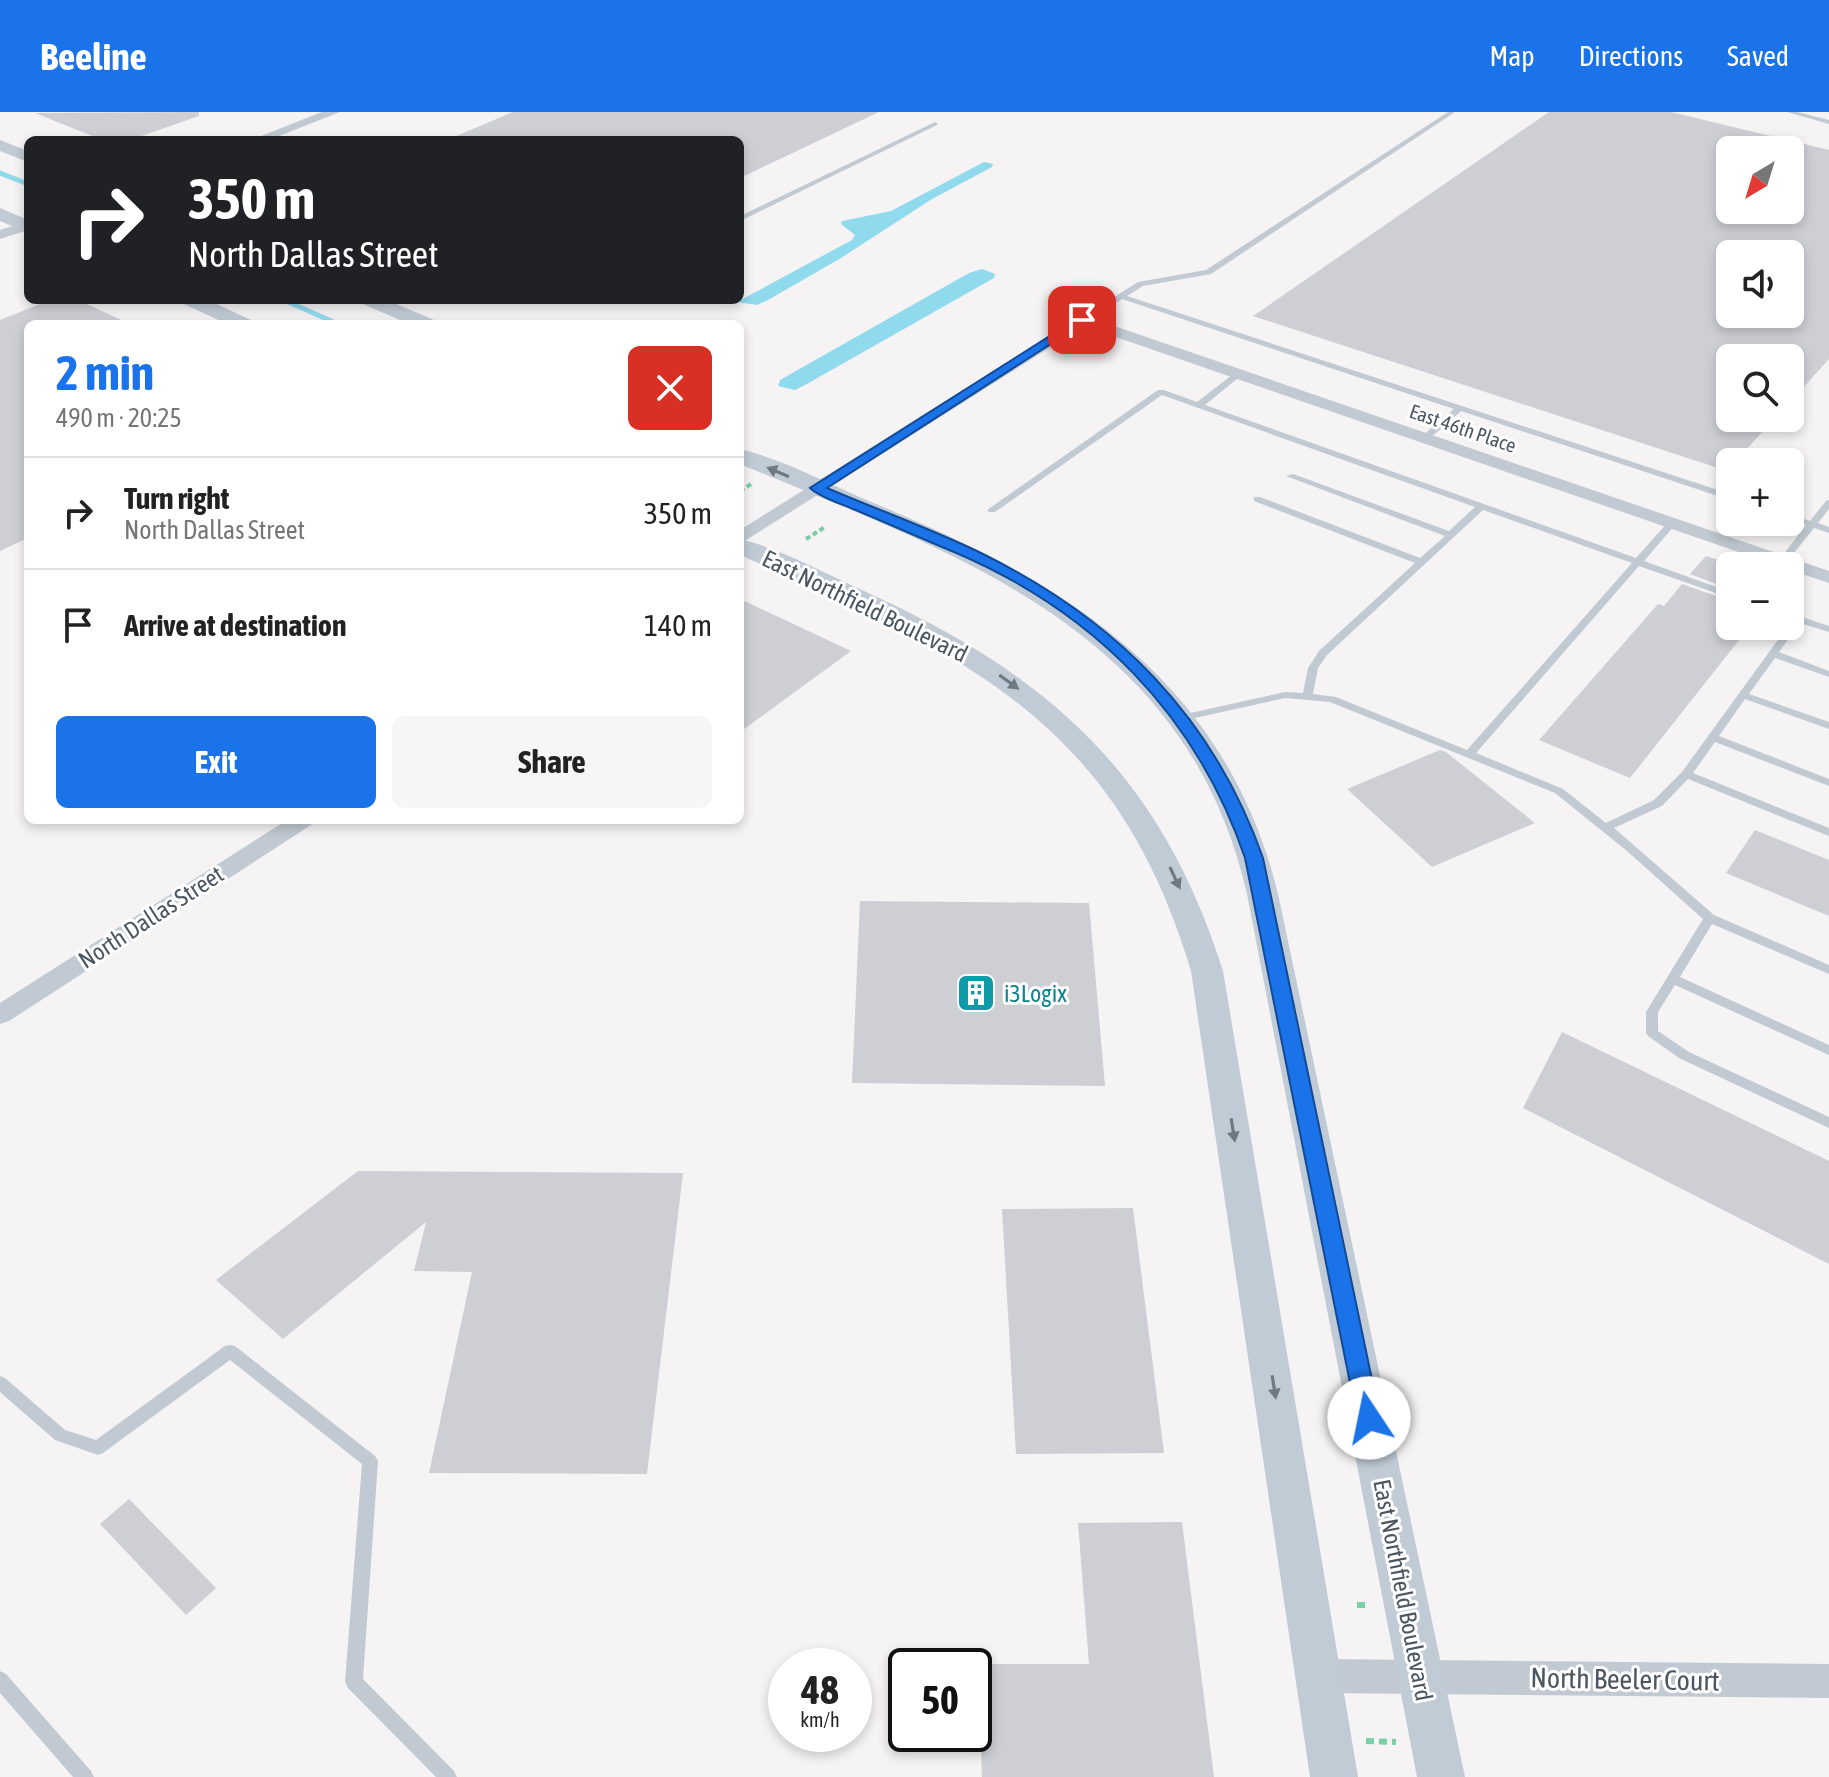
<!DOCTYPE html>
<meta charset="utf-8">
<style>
body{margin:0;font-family:"Asap Condensed",sans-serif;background:#f6f6f6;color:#222;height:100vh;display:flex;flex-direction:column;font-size:30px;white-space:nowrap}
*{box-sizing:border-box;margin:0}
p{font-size:26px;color:#767676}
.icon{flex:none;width:44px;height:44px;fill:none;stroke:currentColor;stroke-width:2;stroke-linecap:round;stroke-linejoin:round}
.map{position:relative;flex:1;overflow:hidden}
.panel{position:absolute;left:24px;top:208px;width:720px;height:504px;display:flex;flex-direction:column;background:#fff;border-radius:12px;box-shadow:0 4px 12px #0003}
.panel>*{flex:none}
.guide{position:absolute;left:24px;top:24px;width:720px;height:168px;border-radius:12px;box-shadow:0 4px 12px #0003;background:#202124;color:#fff;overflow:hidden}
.needle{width:52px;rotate:218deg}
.tools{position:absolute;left:1716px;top:24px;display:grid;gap:16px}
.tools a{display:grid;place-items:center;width:88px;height:88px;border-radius:12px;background:#fff;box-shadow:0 4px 12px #0003;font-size:40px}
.speed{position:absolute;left:768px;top:1536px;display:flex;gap:16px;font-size:40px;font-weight:700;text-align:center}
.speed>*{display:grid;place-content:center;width:104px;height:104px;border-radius:50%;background:#fff;box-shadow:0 4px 12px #0003;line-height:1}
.speed small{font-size:20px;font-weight:400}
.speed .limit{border:4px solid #111;border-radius:12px;background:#fff;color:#111}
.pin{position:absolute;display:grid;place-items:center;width:68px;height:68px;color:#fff;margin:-34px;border-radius:16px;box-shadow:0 4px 12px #0006}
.me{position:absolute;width:88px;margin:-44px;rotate:349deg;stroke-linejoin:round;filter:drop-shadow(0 0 6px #0008)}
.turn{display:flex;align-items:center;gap:28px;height:168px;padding:0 32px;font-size:36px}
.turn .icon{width:104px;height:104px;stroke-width:2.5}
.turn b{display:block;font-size:56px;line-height:68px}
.round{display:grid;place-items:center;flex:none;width:84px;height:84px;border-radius:12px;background:#f6f6f6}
.headline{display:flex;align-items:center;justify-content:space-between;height:136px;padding:0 32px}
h1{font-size:48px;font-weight:700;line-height:60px;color:#1a73e8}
.button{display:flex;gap:16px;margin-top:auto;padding:16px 32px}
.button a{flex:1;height:92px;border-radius:12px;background:#1a73e8;color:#fff;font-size:32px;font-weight:700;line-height:92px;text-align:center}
.button a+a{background:#f6f6f6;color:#222}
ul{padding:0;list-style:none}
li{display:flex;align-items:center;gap:24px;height:112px;padding:0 32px;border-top:2px solid #e0e0e0}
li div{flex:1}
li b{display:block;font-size:30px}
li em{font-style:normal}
header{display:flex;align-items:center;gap:48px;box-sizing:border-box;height:112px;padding:0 40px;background:#1a73e8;color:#fff}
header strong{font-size:38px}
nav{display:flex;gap:44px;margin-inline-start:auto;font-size:28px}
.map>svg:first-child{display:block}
.water{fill:#90daee}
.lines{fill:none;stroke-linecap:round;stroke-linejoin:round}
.stream{stroke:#90daee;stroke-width:5}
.building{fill:#cdcfd5;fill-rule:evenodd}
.path-far1{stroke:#7ad0a6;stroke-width:4;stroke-dasharray:5 3;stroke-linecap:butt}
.path{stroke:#7ad0a6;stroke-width:6;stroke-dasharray:8 5;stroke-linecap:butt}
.service{fill:#c1cad2;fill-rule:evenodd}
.minor{fill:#c1cad2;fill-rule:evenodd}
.secondary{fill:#c1cbd6;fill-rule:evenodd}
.oneway{fill:#6e7984}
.route{fill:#1a73e8;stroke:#114b97;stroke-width:2}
.labels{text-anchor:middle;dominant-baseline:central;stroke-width:6;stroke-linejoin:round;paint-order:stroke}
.far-street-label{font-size:20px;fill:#4a5661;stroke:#fff}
.street-label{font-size:24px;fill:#4a5661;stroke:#fff}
.culture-label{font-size:24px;fill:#0d838f;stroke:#fff;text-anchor:start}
.near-street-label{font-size:28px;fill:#4a5661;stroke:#fff}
</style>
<header>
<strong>Beeline</strong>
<nav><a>Map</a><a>Directions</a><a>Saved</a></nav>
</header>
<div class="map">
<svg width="1829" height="1665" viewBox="0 0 1829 1665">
<rect width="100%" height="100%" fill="#f5f3f3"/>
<g class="water">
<path d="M 984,50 L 993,52 L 992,55 L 932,87 L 841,146 L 768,188 L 757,193 L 737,190 L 852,128 L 855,123 L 841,112 L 842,109 L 891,99 Z"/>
<path d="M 982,157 L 995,162 L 994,166 L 805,273 L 795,278 L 778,274 L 780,268 L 969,161 Z"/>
</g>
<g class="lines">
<g class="stream">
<path d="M 0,61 L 28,72"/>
<path d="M 284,188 L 338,212"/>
</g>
</g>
<g class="building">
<path d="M 199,0 L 199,4 L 130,28 L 102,28 L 35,1 Z"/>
<path d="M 513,0 L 879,0 L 740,66 L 740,28 L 447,28 Z"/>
<path d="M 1549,0 L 1671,0 L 1829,38 L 1829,247 L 1790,290 L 1790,246 L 1730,246 L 1730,306 L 1775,306 L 1735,350 L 1730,350 L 1727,359 L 1253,204 ZM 1790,35 L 1790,98 L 1730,98 L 1730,38 L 1790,38 ZM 1730,142 L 1790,142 L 1790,202 L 1730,202 Z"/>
<path d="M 50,188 L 78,188 L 130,212 L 28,212 L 28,426 L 0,439 L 0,208 Z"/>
<path d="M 1706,444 L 1730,452 L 1730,477 L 1690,462 Z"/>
<path d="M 1682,472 L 1730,489 L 1730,518 L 1743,523 L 1630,666 L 1539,628 L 1658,492 L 1664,494 Z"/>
<path d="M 740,487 L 851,539 L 740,620 Z"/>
<path d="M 1440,638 L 1446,640 L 1535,711 L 1432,755 L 1347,677 Z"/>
<path d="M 1755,718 L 1829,748 L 1829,804 L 1726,761 Z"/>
<path d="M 860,789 L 1089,791 L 1105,974 L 852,971 Z"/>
<path d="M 1562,920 L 1829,1049 L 1829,1152 L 1523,996 Z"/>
<path d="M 358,1059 L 683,1061 L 647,1362 L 429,1361 L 472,1160 L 414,1159 L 426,1110 L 283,1227 L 216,1168 Z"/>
<path d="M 1133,1096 L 1164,1341 L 1016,1342 L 1002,1097 Z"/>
<path d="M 129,1387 L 216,1476 L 186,1503 L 100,1412 Z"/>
<path d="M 1182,1410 L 1214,1665 L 982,1665 L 978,1552 L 1089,1552 L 1078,1411 Z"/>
</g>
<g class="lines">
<g class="path-far1">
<path d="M 740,379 L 753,371"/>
<path d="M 806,427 L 825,415"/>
</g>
<g class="path">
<path d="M 1357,1493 L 1370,1493"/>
<path d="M 1366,1629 L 1396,1630"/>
</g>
<g class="service">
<path d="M 1448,0 L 1455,0 L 1211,162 L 1143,174 L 1127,184 L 1730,382 L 1730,388 L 1461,299 L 1428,328 L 1422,328 L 1422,324 L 1454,297 L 1122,187 L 1085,210 L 1078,208 L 1138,170 L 1206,158 Z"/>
<path d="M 1787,0 L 1797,0 L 1829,8 L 1829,12 Z"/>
<path d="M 935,10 L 938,12 L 937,13 L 740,109 L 740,104 Z"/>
<path d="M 1236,260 L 1243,262 L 1205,293 L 1636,446 L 1669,409 L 1675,409 L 1675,413 L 1644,449 L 1730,480 L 1730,486 L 1639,454 L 1476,641 L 1563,677 L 1606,711 L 1654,688 L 1682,660 L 1788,514 L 1790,514 L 1792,508 L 1790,507 L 1790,503 L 1796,503 L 1829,514 L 1829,520 L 1800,511 L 1779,540 L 1829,559 L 1829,565 L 1775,546 L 1749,582 L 1829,610 L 1829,617 L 1745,587 L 1719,624 L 1829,667 L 1829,674 L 1715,630 L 1693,661 L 1829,716 L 1829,724 L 1688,667 L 1662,694 L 1614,716 L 1714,803 L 1829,853 L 1829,862 L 1712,812 L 1680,865 L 1829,933 L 1829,943 L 1675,873 L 1658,900 L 1658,919 L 1689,940 L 1829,1005 L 1829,1016 L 1679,946 L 1648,924 L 1646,921 L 1646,900 L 1703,807 L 1627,739 L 1555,681 L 1330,590 L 1285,586 L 1181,609 L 1176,606 L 1181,603 L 1285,580 L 1303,581 L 1308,556 L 1319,539 L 1415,451 L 1254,389 L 1254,385 L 1260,385 L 1420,446 L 1445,424 L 1286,364 L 1293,362 L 1449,419 L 1475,395 L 1162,283 L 995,400 L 989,400 L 987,398 L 1158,278 L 1164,278 L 1197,290 ZM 1483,398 L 1632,451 L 1467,638 L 1336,585 L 1313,582 L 1318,556 L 1327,543 Z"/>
<path d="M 1829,388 L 1829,397 L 1818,411 L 1829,415 L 1829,421 L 1814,416 L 1786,451 L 1780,451 L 1780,447 L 1806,413 L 1790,408 L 1790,402 L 1810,409 L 1826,389 Z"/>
<path d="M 230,1233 L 235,1234 L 375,1344 L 378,1349 L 363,1567 L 454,1659 L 457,1665 L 436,1665 L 348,1576 L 345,1570 L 362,1352 L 230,1248 L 103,1341 L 98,1343 L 55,1328 L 0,1280 L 0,1264 L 5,1266 L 65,1318 L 96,1328 L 225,1234 Z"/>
<path d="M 0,1559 L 6,1562 L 91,1659 L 94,1665 L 73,1665 L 0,1581 Z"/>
</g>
<g class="minor">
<path d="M 322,0 L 340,0 L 269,28 L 251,28 Z"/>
<path d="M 28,109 L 28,118 L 0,127 L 0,118 Z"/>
<path d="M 1082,203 L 1829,459 L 1829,471 L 1790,458 L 1790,454 L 1779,454 L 1084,214 L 740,432 L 740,418 Z"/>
<path d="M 287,708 L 314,708 L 311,713 L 9,909 L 0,912 L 0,891 Z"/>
<path d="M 1320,1547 L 1829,1552 L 1829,1586 L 1320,1581 L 1308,1576 L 1303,1564 L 1308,1552 Z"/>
</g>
<g class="secondary">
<path d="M 0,28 L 28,39 L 28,50 L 0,39 Z"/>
<path d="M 0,96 L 28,108 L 28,121 L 0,109 Z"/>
<path d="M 181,188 L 208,188 L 251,208 L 254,212 L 227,212 L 184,192 Z"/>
<path d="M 360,188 L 387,188 L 434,208 L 437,212 L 409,212 L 363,192 Z"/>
<path d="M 740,337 C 784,348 827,371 869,389 C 1063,469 1225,565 1278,782 L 1465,1665 L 1417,1665 L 1247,782 C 1187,520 962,444 740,352 Z"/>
<path d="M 740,427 C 782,437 824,461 864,479 C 1048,562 1161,662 1223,859 L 1358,1665 L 1310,1665 L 1191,859 C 1116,607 963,542 740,443 Z"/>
</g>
</g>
<defs><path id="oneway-solid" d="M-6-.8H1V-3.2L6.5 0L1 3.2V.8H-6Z" transform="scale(2)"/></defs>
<g class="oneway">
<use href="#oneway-solid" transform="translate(778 360) rotate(-157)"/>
<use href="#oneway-solid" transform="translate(1009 570) rotate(36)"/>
<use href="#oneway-solid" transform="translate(1175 766) rotate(65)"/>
<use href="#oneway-solid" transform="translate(1233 1018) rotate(81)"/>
<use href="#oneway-solid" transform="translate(1274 1275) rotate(81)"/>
</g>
<path class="route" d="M 1078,206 L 1088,208 L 827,376 C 878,398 932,417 983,442 C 1116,508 1213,604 1263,746 L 1380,1306 L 1377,1313 L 1369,1316 L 1361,1313 L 1357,1306 L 1245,746 C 1196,602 1093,499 954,440 C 920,426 887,411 853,397 C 839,391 821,386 810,376 Z"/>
<defs>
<symbol id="building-square" viewBox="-11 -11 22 22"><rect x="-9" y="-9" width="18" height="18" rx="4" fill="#0f9aa8" stroke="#fff"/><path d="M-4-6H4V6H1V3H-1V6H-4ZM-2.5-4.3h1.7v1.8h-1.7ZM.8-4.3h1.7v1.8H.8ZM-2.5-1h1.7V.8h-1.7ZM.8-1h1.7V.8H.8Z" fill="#fff"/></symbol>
</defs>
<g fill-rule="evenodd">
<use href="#building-square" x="954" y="859" width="44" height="44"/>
</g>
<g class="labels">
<g class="far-street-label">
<text transform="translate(1463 316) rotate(19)">East 46th Place</text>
</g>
<g class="street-label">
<text transform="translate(865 494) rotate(26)">East Northfield Boulevard</text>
<text transform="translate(151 805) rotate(-33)">North Dallas Street</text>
<text transform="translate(1403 1478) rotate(79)">East Northfield Boulevard</text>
</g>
<g class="culture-label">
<text x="1004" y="881">i3Logix</text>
</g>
<g class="near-street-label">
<text transform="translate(1625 1567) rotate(1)">North Beeler Court</text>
</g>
</g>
</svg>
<div class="tools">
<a><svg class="needle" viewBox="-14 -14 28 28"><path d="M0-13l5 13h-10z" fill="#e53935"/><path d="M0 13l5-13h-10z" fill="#767676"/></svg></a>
<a><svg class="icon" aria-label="sound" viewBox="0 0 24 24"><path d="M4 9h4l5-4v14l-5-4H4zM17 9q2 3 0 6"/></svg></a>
<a><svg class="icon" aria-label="search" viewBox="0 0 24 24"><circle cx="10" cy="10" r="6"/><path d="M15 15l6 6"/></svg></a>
<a>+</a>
<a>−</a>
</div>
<div class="speed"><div>48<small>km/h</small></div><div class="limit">50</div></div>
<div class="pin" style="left:1082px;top:208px;background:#d93025"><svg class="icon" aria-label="arrive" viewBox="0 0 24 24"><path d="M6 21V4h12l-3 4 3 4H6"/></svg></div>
<svg class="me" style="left:1369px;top:1306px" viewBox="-20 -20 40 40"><circle r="19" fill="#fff"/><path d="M0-13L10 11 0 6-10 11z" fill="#1a73e8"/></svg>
<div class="guide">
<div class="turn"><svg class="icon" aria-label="right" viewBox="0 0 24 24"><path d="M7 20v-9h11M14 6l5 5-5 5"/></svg><div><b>350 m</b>North Dallas Street</div></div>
</div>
<section class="panel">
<div class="headline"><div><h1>2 min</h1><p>490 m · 20:25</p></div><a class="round" style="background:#d93025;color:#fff"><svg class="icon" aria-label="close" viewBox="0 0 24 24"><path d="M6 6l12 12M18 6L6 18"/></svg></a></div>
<ul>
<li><svg class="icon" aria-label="right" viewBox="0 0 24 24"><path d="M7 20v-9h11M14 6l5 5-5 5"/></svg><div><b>Turn right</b><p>North Dallas Street</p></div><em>350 m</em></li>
<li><svg class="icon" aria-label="arrive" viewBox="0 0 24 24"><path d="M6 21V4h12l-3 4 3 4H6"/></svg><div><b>Arrive at destination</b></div><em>140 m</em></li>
</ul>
<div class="button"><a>Exit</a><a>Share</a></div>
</section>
</div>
